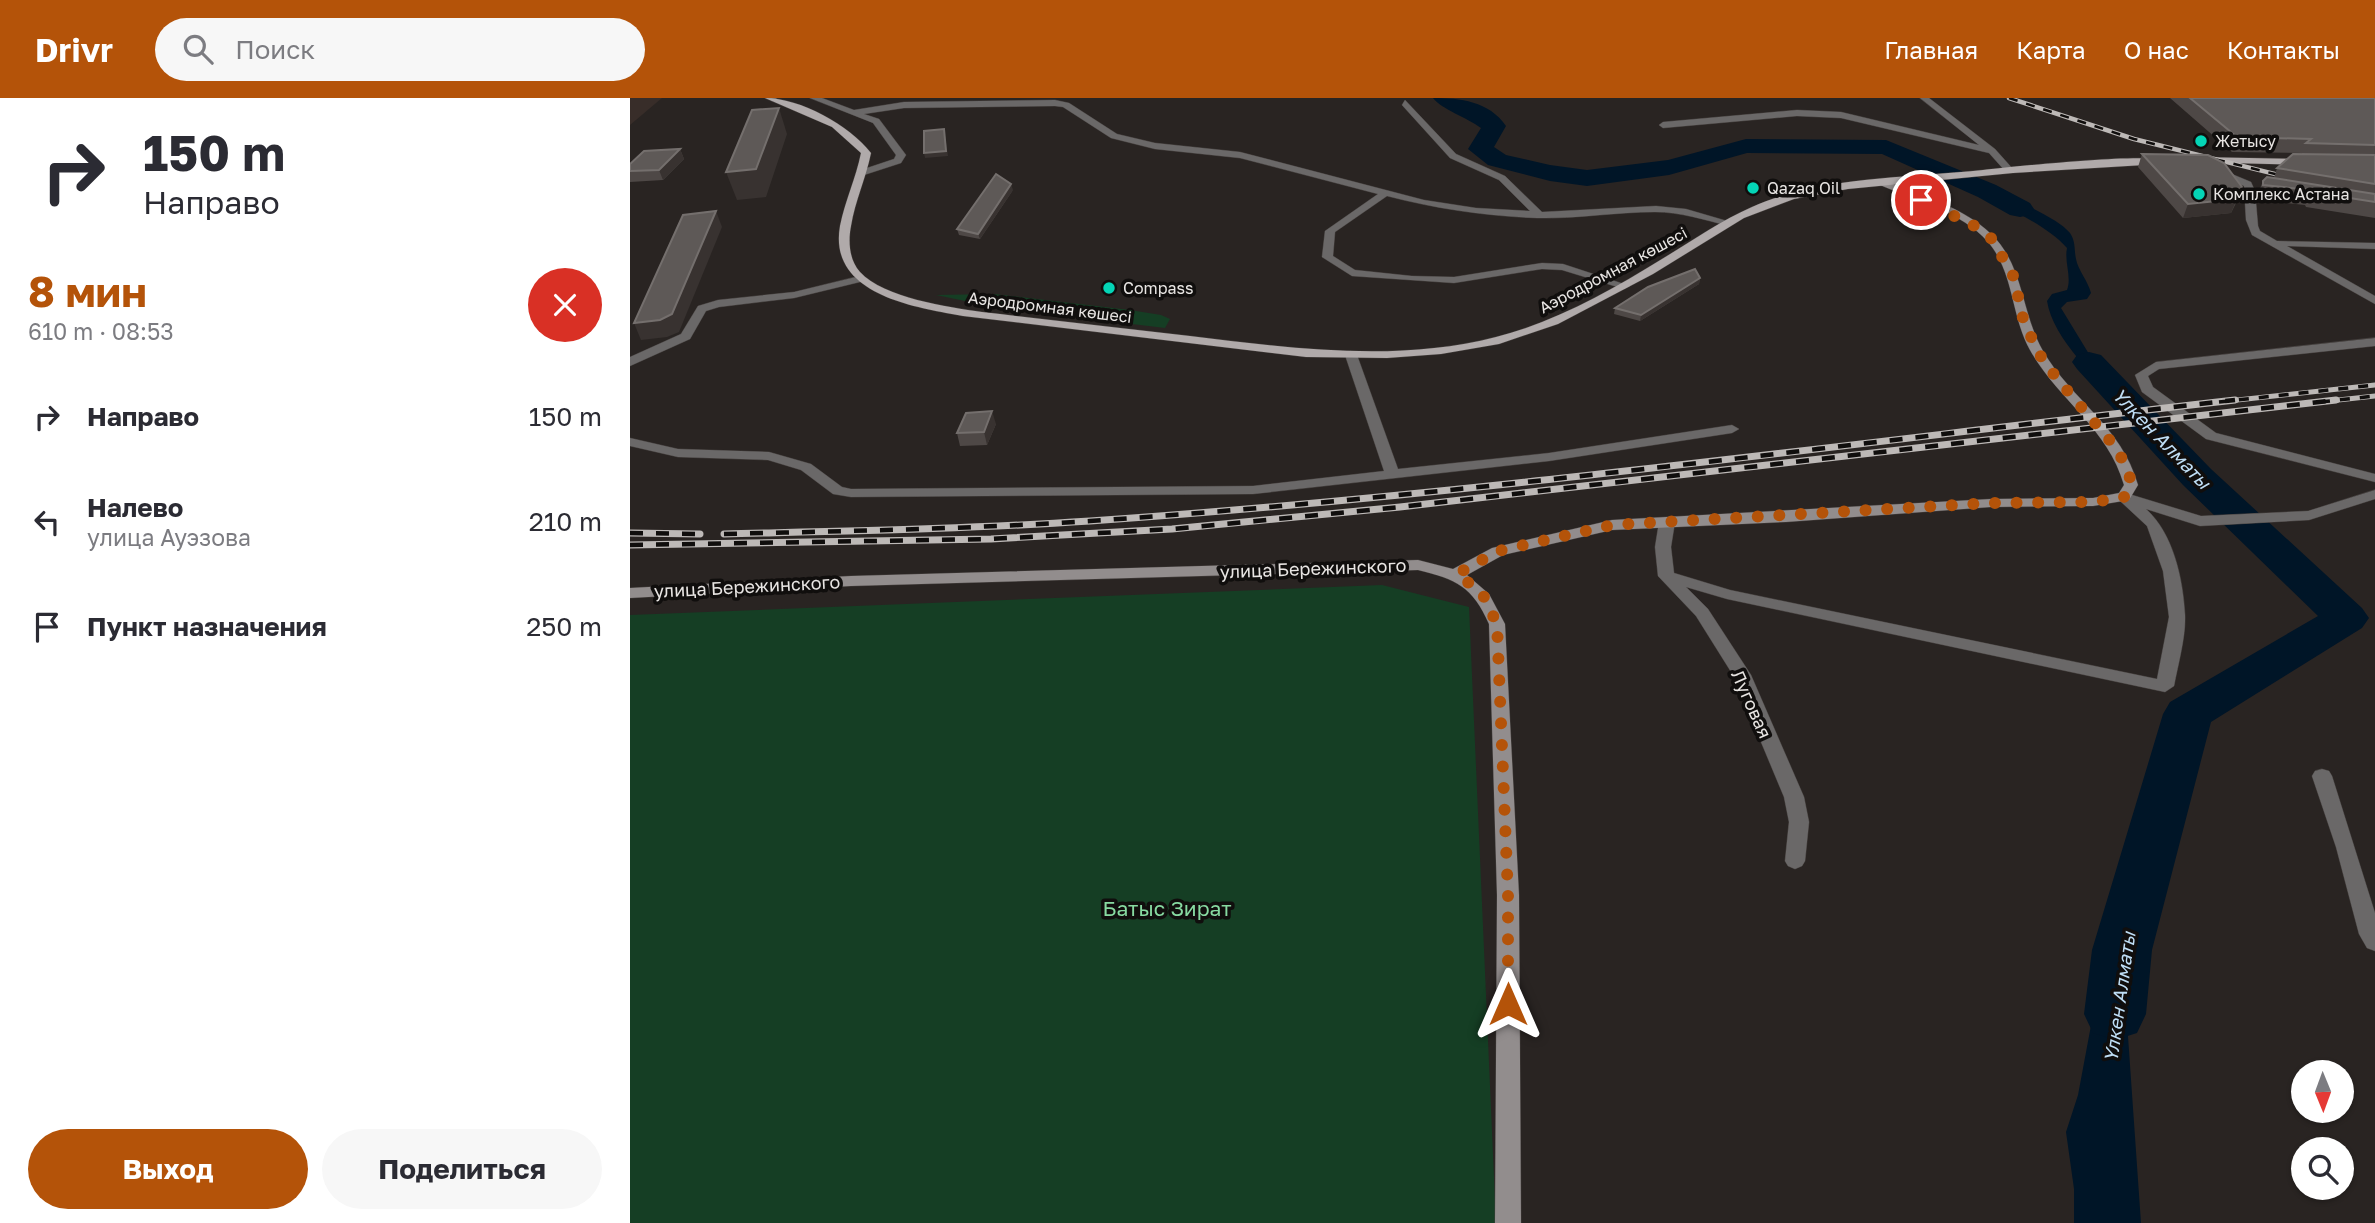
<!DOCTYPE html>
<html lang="ru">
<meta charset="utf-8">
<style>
body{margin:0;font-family:"Golos Text",sans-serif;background:#f7f7f7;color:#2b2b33;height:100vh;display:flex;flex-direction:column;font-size:26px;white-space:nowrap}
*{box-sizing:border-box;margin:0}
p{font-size:23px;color:#7c7c81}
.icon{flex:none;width:38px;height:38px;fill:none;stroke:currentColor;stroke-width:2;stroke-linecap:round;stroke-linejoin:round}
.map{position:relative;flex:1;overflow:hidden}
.panel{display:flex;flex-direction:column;background:#fff;width:630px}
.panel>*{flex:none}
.hud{background:#fff;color:#2b2b33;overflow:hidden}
.needle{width:46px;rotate:179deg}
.fabs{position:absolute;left:1661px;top:962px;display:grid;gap:14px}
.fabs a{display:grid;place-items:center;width:63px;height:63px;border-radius:50%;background:#fff;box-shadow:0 2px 5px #0004;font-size:35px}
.pin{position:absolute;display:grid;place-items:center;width:60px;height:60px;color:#fff;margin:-30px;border:4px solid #fff;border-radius:50%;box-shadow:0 2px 7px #0007}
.me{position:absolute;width:77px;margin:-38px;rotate:0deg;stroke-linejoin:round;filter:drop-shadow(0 0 5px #0008)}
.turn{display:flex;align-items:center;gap:24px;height:147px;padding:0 28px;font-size:32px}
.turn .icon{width:91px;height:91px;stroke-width:2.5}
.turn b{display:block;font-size:49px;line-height:60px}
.round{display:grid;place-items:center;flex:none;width:74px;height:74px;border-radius:37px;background:#f7f7f7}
.summary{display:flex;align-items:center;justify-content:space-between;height:119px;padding:0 28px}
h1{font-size:42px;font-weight:700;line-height:52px;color:#b45309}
.primary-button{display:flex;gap:14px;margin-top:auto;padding:14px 28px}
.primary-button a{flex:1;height:80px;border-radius:42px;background:#b45309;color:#fff;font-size:28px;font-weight:700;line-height:80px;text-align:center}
.primary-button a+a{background:#f7f7f7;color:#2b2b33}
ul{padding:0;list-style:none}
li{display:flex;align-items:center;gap:21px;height:105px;padding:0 28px}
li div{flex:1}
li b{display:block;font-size:26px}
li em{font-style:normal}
header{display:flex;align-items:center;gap:42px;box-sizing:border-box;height:98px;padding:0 35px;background:#b45309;color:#fff}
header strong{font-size:33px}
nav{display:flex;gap:38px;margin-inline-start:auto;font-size:24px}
.search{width:490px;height:63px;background:#f7f7f7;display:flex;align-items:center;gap:18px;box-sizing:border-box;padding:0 24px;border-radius:38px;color:#7c7c81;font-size:26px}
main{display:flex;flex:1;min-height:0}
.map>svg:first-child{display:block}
.built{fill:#382d29}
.green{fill:#153e24}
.water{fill:#001527}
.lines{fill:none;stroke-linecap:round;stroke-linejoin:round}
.river{fill:#001527;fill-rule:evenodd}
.minor-casing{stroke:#443f3d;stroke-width:1}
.secondary-casing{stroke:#443f3d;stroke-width:1}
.primary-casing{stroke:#443f3d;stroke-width:1}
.minor{fill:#6a6868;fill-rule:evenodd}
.secondary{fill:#928d8d;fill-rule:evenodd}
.primary{fill:#b0aaaa;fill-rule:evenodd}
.rail-far2-casing{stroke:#bdb9b7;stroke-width:4.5}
.rail-far1-casing{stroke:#bdb9b7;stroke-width:5}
.rail-casing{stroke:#bdb9b7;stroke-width:7}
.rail-far2{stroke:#100e0d;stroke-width:2.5;stroke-dasharray:9;stroke-linecap:butt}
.rail-far1{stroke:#100e0d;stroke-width:3.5;stroke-dasharray:10;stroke-linecap:butt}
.rail{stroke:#100e0d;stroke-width:4.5;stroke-dasharray:13;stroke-linecap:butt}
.wall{fill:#4e4846}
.shaded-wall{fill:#383230}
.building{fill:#5e5957;stroke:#746f6d;stroke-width:2}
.route{stroke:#b45309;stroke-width:12;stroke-dasharray:0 21.6}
.poi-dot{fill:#04d5b6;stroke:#100e0d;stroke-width:2.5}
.labels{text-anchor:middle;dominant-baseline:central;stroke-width:7;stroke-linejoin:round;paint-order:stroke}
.far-poi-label{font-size:16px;fill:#e8e5e3;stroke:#100e0d;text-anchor:start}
.far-street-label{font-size:16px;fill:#e8e5e3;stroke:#100e0d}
.street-label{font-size:18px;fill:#e8e5e3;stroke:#100e0d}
.water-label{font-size:19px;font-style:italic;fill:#bfdef5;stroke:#100e0d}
.near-park-label{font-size:21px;fill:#87daa1;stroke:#100e0d}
</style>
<header>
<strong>Drivr</strong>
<div class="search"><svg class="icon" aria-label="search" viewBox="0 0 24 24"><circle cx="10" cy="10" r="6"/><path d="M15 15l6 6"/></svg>Поиск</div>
<nav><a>Главная</a><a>Карта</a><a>О нас</a><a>Контакты</a></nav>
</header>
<main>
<section class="panel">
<div class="hud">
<div class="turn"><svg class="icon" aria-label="right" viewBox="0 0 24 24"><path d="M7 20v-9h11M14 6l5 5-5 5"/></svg><div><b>150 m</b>Направо</div></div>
</div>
<div class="summary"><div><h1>8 мин</h1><p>610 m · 08:53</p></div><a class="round" style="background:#d93025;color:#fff"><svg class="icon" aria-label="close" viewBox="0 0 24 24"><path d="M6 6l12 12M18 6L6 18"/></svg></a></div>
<ul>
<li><svg class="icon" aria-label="right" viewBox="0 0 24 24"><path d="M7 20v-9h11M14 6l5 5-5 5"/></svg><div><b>Направо</b></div><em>150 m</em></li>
<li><svg class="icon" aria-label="left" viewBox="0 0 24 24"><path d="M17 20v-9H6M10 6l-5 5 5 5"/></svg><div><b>Налево</b><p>улица Ауэзова</p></div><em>210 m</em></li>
<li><svg class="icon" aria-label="arrive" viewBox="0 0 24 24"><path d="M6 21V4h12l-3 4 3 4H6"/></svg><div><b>Пункт назначения</b></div><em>250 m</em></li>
</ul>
<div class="primary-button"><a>Выход</a><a>Поделиться</a></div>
</section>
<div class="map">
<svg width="1745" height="1125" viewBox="0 0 1745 1125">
<rect width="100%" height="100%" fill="#292422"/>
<path class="built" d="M 0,0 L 32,0 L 0,27 Z"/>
<g class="green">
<path d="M 364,196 L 500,212 L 531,217 L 540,221 L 535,230 L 369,210 L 306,197 Z"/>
<path d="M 752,487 L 839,509 L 866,1125 L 0,1125 L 0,517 Z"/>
</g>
<g class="water">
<path d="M 1339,82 C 1362,92 1426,117 1440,135 C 1446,144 1444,152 1446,161 C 1448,172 1458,183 1461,195 L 1457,201 L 1437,204 L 1431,210 L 1459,256 L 1507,310 L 1493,310 C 1468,281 1423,242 1417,203 L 1422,196 L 1437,192 C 1442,179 1434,164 1437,150 C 1411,121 1358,102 1323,85 Z"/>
<path d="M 1492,852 L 1511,1125 L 1444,1125 L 1444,1091 L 1436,1034 L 1448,997 L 1462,922 Z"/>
</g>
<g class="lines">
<g class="river">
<path d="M 803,0 C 830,0 859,3 876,28 L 864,49 L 876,57 L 920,67 L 957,72 L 1038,62 L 1116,41 L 1256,42 L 1366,87 L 1400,105 L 1404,111 L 1400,117 L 1390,119 L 1380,117 L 1348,99 L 1252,56 L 1117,55 L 1039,77 L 957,88 L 920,83 L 858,67 L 838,51 L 851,30 C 838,20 811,11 803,0 Z"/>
<path d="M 1459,254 L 1471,257 L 1581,371 L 1732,510 L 1739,520 L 1732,530 L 1581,624 L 1522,852 L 1516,916 L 1507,935 L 1485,942 L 1463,935 L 1454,916 L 1462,852 L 1533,616 L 1540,604 L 1688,518 L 1553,387 L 1447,271 L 1442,264 L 1447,257 Z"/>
</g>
<defs>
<g id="minor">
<path d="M 136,0 L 147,0 L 143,3 Z"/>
<path d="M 180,0 L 192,0 L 224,12 L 274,4 L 425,2 L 439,5 L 487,36 L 525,45 L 610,54 L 794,102 L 846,110 L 900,113 L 869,82 L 820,60 L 772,7 L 775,2 L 826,56 L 875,78 L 912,114 L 1026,108 L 1056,111 L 1104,125 L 1099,128 C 1075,122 1050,114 1025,114 C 986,114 946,121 907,120 C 856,118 807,111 757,98 L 705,134 L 703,158 L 725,172 L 782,178 L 824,179 L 912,165 L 933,166 L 1000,188 L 994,191 L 932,172 L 912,171 L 824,185 L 722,178 L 692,159 L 695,133 L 748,96 L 610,60 L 525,51 L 481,40 L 433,9 L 425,8 L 274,10 L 234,16 L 249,21 L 276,57 L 271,65 L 234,77 L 229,74 L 231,72 L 264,61 L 266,57 L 243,25 Z"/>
<path d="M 1290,0 L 1299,0 L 1365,51 L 1382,70 L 1382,74 L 1376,74 L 1359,55 L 1211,20 L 1167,18 L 1033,30 L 1029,27 L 1033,24 L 1167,12 L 1211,14 L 1349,47 Z"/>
<path d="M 1579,69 L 1585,69 L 1621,84 L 1625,93 L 1628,128 L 1630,133 L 1647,143 L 1745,145 L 1745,151 L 1657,148 L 1745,198 L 1745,206 L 1622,137 L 1616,122 L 1614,88 L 1579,73 Z"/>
<path d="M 230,178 L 236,181 L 234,183 L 164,200 L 89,209 L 76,213 L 60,241 L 0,268 L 0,259 L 51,236 L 68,208 L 88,202 L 164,194 Z"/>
<path d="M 1745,240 L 1745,248 L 1529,271 L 1518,278 L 1523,289 L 1586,335 L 1745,376 L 1745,384 L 1576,341 L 1512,294 L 1505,277 L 1526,264 Z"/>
<path d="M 721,253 L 727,257 L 768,371 L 919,355 L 1102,327 L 1109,331 L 1102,335 L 919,363 L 623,396 L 221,399 L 203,396 L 171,372 L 138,362 L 48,359 L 0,348 L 0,340 L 48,351 L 139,354 L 181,366 L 212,389 L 221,391 L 623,388 L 754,373 L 715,257 Z"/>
<path d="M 1745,392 L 1745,401 L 1679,422 L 1570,428 L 1516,411 C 1543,435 1553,480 1555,517 C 1556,539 1548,566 1544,588 L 1535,594 L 1097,501 L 1056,489 L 1078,511 L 1121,577 L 1174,699 L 1179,724 L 1175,763 L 1172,768 L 1165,771 L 1158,768 L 1155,763 L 1159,724 L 1154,699 L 1103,577 L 1066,518 L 1028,478 L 1025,449 L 1029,424 L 1037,419 L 1045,424 L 1041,449 L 1044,475 L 1100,492 L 1527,581 L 1539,519 L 1533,473 L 1517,428 L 1489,402 L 1487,399 L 1489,396 L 1499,396 L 1571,418 L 1678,413 Z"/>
<path d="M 1692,671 L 1699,673 L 1702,678 L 1745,815 L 1745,853 L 1737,850 L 1729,836 L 1706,749 L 1682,678 L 1685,673 Z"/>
</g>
<path id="secondary" d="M 1250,83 L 1256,83 C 1292,98 1333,109 1361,136 C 1394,167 1391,215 1413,253 C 1442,303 1491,327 1508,387 L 1499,402 L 1463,408 L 1361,409 L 1156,424 L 982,432 L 873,457 L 837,477 L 859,496 L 875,526 L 889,797 L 891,1125 L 865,1125 L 867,797 L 859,526 C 843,489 826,481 788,472 L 221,488 L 0,500 L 0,490 L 221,478 L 788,462 L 823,471 L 862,450 L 982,422 L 1361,401 L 1463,400 L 1489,395 L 1494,387 C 1478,330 1428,302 1400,252 C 1381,218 1384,174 1358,144 C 1332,114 1285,102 1250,87 Z"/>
<g id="primary">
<path d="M 135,0 C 170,0 219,27 241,55 C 236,80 225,103 221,128 C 218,143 219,162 230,174 C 254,200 318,209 352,214 C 421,222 490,230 560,238 C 660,250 765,265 866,239 C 925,224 980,193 1032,161 C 1062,143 1090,123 1122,109 C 1193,78 1278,80 1353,72 C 1381,69 1519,54 1536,63 L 1531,66 L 1383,75 L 1218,91 L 1164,101 L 1114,120 L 1023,176 L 928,226 L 869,246 L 811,256 L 757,260 L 676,259 L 333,218 C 283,209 198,196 210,128 C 215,103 226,80 231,55 L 202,29 Z"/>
<path d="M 1566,59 L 1678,61 L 1683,64 L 1678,67 L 1563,64 L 1563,60 Z"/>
</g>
</defs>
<use href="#minor" class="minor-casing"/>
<use href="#secondary" class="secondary-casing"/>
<use href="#primary" class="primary-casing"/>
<use href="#minor" class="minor"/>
<use href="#secondary" class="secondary"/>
<use href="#primary" class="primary"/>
<defs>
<path id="rail-far2" d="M 1379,0 L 1504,41 L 1665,81"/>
<g id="rail-far1">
<path d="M 1589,304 L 1745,287"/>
<path d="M 1690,304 L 1745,298"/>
</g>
<g id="rail">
<path d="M 0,435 L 70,436"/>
<path d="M 94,436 C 216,433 338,431 460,423 C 843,397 1224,345 1605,302"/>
<path d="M 0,447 L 361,441 L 542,431 L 770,409 L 1706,302"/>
</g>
</defs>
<use href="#rail-far2" class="rail-far2-casing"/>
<use href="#rail-far1" class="rail-far1-casing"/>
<use href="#rail" class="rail-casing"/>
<use href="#rail-far2" class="rail-far2"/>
<use href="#rail-far1" class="rail-far1"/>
<use href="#rail" class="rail"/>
</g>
<g class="wall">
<path d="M 1540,0 L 1745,0 L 1745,120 L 1676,109 L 1675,107 L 1628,102 L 1627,98 L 1633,83 L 1644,80 L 1647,70 L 1672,56 L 1672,55 L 1602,54 Z"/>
<path d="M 50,51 L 54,61 L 33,82 L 0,84 L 0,66 Z"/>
<path d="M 1512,56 L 1607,103 L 1601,115 L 1553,120 L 1508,69 Z"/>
<path d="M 383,92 L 350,141 L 329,137 L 327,131 Z"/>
<path d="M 1070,180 L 1069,186 L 1010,223 L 984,216 L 985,210 Z"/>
<path d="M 366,326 L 357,347 L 330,348 L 327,335 Z"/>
</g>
<g class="shaded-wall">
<path d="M 149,10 L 157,36 L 136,99 L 107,102 L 96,74 Z"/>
<path d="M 314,31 L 318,58 L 295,60 L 294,55 Z"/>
<path d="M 50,51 L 54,61 L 33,82 L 29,72 Z"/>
<path d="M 381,86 L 383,92 L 350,141 L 348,136 Z"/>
<path d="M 1612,89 L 1601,115 L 1553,120 L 1558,106 Z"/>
<path d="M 86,113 L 92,129 L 49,234 L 37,239 L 11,242 L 4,225 Z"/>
<path d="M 1070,180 L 1069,186 L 1010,223 L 1011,217 Z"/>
<path d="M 362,313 L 366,326 L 357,347 L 354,334 Z"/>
</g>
<g class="building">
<path d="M 1560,0 L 1745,0 L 1745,47 L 1676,45 L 1681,41 L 1607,39 Z"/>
<path d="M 149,10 L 126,71 L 96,74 L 122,12 Z"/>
<path d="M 314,31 L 316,53 L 294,55 L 294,33 Z"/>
<path d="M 50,51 L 29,72 L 0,73 L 0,66 L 14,53 Z"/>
<path d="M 1512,56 L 1578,57 L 1594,65 L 1612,89 L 1606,101 L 1558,106 Z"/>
<path d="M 1663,56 L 1745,57 L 1745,86 L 1647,70 Z"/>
<path d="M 366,76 L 381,86 L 348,136 L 327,131 Z"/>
<path d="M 1637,79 L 1745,96 L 1745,104 L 1682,94 L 1681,92 L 1633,87 L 1633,83 Z"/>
<path d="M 86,113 L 42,216 L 30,222 L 4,225 L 53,117 Z"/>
<path d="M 1065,171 L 1070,180 L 1011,217 L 985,210 L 1018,189 Z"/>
<path d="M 362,313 L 354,334 L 327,335 L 336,315 Z"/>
</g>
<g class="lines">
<path class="route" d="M 878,906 L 878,797 L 867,526 L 852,495 L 827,476 L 868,453 L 982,427 L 1361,405 L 1464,404 L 1494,399 L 1501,387 L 1499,375 L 1487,351 L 1425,278 L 1407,253 L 1391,215 L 1385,181 L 1362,141 L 1343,127 L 1291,102"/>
</g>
<g class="poi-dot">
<circle cx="1571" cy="43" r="7"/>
<circle cx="1123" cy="90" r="7"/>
<circle cx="1569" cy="96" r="7"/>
<circle cx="479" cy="190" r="7"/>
</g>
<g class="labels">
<g class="far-poi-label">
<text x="1585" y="43">Жетысу</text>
<text x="1137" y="90">Qazaq Oil</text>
<text x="1583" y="96">Комплекс Астана</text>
<text x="493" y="190">Compass</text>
</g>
<g class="far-street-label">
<text transform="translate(983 172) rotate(-28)">Аэродромная көшесі</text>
<text transform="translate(420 209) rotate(7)">Аэродромная көшесі</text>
</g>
<g class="street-label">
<text transform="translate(683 470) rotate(-2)">улица Бережинского</text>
<text transform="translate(117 488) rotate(-3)">улица Бережинского</text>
<text transform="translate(1122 606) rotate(66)">Луговая</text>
</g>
<g class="water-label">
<text transform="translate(1532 340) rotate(46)">Үлкен Алматы</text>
<text transform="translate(1489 899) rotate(-82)">Үлкен Алматы</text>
</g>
<g class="near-park-label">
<text x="537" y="810">Батыс Зират</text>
</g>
</g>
</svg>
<div class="fabs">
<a><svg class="needle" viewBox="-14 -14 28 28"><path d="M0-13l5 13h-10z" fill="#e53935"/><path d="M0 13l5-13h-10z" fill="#7c7c81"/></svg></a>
<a><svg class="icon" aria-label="search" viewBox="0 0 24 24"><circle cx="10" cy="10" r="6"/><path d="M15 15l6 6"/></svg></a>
</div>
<div class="pin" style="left:1291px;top:102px;background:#d93025"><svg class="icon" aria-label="arrive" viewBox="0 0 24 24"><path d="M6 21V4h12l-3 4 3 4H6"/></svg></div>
<svg class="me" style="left:878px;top:906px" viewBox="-20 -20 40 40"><path d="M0-17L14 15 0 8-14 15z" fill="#b45309" stroke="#fff" stroke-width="4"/></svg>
</div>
</main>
